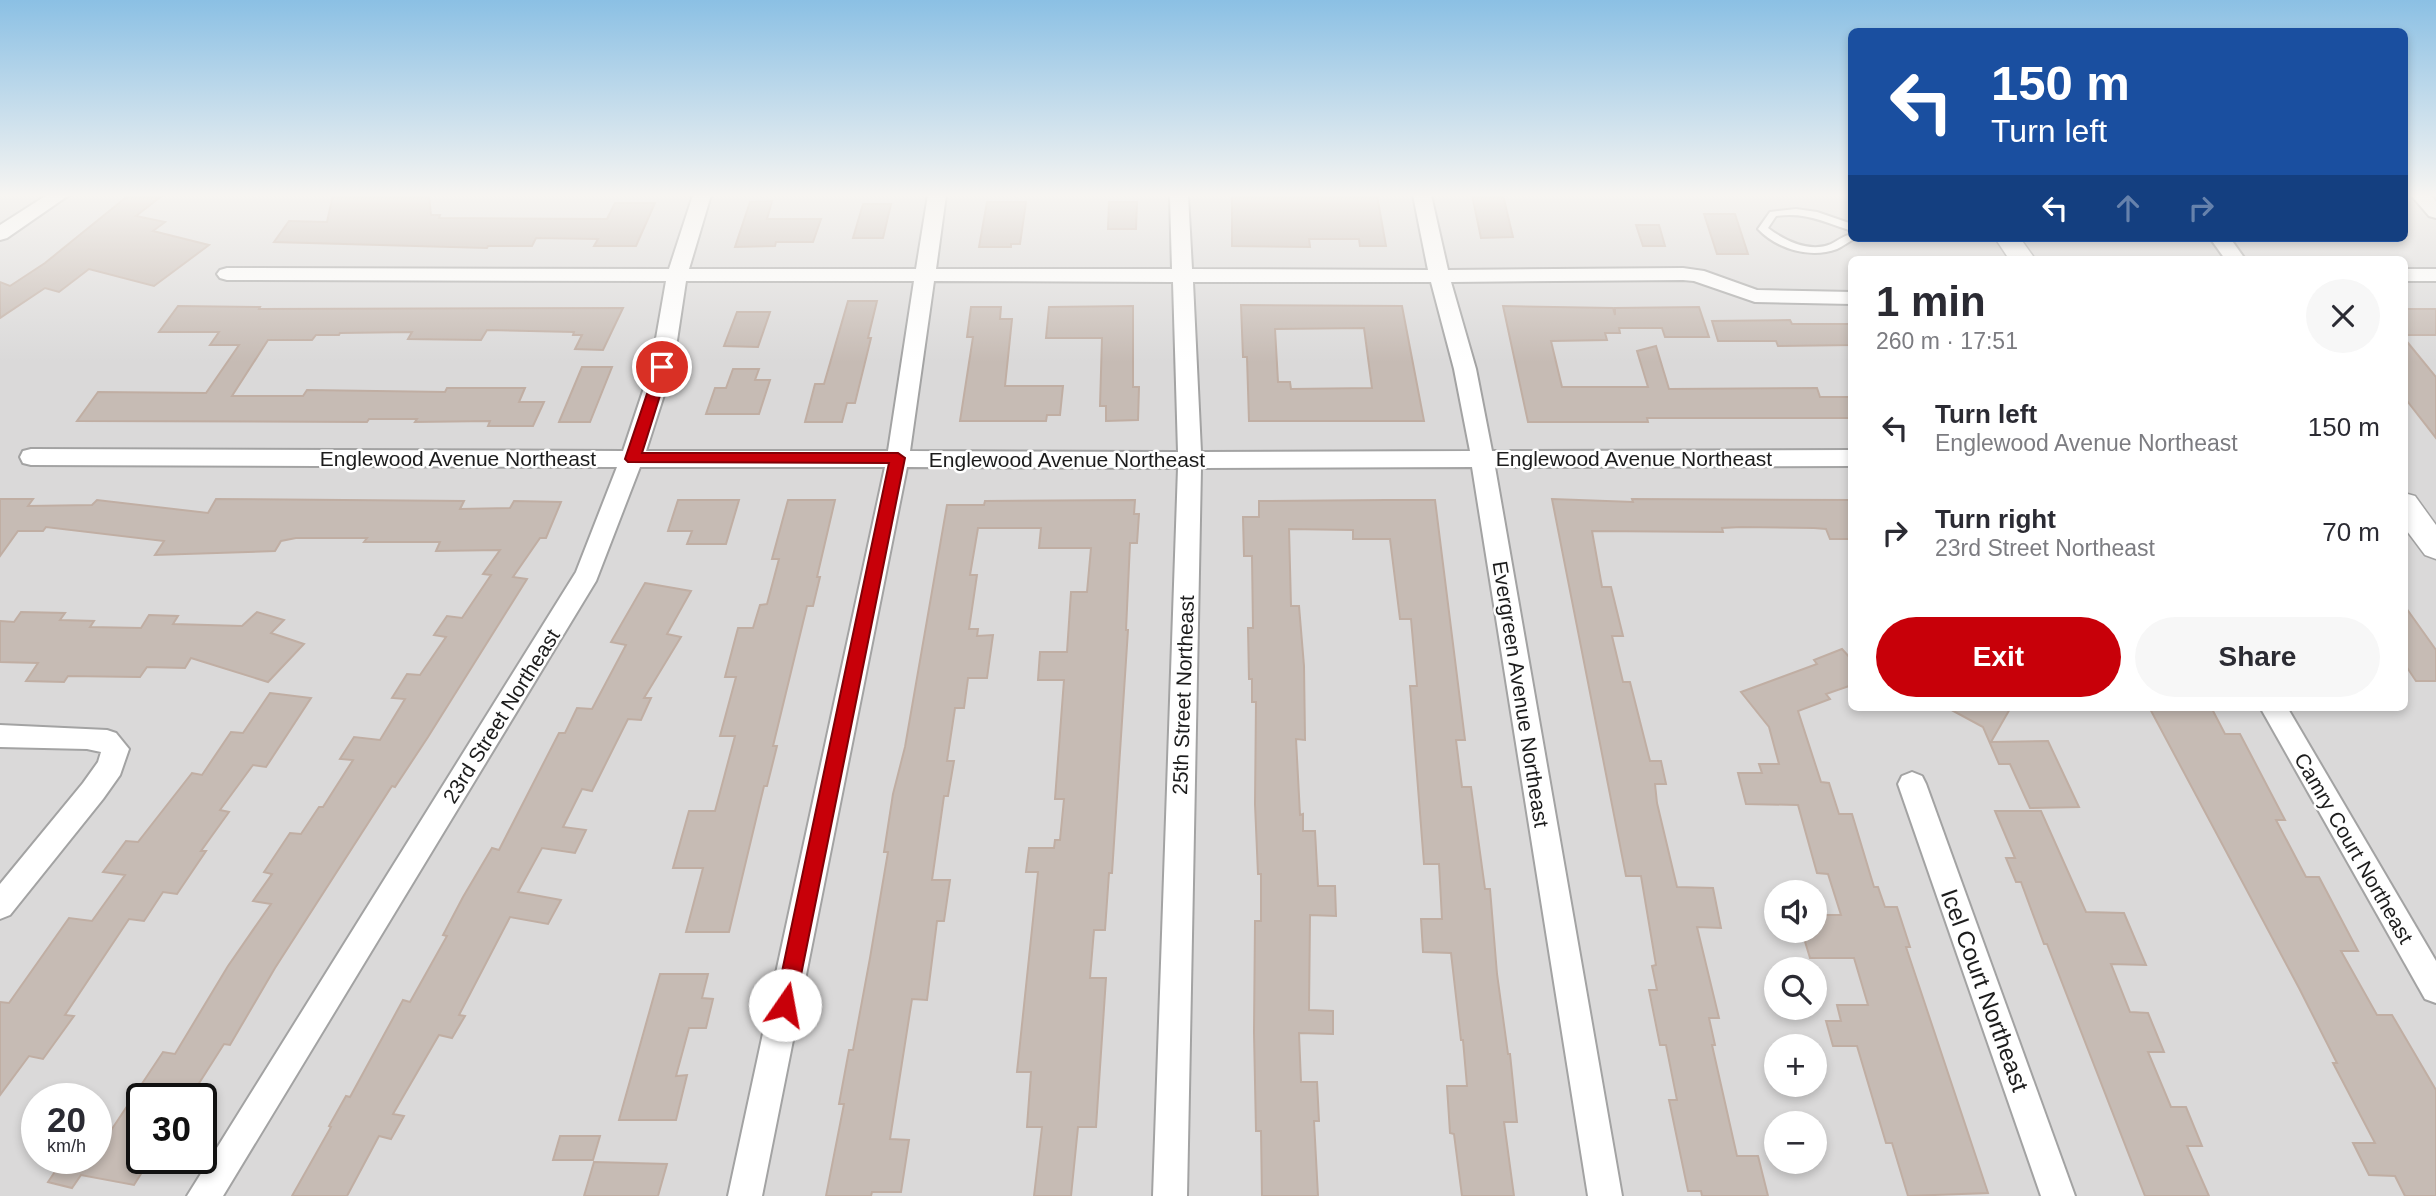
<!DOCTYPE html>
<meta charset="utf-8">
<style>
body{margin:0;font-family:Helvetica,sans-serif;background:#f7f7f7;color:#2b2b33;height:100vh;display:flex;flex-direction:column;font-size:26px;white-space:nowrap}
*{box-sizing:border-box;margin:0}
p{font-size:23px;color:#7c7c81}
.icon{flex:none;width:38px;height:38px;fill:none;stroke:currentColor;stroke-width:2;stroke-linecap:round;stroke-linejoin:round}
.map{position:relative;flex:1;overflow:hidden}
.side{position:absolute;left:1848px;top:256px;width:560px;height:455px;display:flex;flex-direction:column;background:#fff;border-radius:10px;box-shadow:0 4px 10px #0003}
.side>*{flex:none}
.hud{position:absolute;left:1848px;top:28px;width:560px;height:214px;border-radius:10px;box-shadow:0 4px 10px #0003;background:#1a4fa0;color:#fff;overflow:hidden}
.buttons{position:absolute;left:1764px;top:880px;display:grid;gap:14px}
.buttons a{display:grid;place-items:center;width:63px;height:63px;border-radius:50%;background:#fff;box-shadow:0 4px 10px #0003;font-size:35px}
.speed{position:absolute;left:21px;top:1083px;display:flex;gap:14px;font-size:35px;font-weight:700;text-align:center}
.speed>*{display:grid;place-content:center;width:91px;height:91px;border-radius:50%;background:#fff;box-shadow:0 4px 10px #0003;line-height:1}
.speed small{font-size:18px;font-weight:400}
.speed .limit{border:4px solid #111;border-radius:10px;background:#fff;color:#111}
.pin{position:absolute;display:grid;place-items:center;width:60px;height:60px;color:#fff;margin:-30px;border:4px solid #fff;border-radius:50%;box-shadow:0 2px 7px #0007}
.me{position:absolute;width:77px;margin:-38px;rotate:12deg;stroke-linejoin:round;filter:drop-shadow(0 0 5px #0008)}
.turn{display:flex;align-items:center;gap:24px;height:147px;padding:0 28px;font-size:32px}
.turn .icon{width:91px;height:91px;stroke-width:2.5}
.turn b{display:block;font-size:49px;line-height:60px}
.lanes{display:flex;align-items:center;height:66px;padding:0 28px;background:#0003;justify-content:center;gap:35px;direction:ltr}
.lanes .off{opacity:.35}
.round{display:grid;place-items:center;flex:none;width:74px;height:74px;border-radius:37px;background:#f7f7f7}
.summary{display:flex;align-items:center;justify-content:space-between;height:119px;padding:0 28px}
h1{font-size:42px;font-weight:700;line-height:52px}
.cta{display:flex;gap:14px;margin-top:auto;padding:14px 28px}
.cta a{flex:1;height:80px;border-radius:42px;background:#c80009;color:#fff;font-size:28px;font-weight:700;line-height:80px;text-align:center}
.cta a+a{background:#f7f7f7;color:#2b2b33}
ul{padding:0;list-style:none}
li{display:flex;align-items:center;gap:21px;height:105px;padding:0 28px}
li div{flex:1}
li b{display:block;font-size:26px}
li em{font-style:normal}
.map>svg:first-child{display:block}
.residential{fill:#dad9d9;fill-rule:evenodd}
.building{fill:#c6bbb4;stroke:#c0aea3;stroke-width:2;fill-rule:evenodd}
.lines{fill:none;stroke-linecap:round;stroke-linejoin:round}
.service-casing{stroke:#a3a3a3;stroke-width:4}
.minor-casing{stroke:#a3a3a3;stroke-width:4}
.tertiary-casing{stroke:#a3a3a3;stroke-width:3}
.service{fill:#fff;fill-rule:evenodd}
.minor{fill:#fff;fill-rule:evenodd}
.tertiary{fill:#fff;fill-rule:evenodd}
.route{fill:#c80009;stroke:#820006;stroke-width:2}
.labels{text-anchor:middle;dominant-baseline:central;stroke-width:5;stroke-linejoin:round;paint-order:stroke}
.street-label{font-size:21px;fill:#1c1c1c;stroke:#fff}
.near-street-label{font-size:24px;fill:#1c1c1c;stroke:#fff}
</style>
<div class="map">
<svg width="2436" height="1196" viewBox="0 0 2436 1196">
<rect width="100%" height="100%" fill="#eee9e1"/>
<path class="residential" d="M 0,195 L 1851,195 L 1852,238 L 2404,238 L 2405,195 L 2436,195 L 2436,1196 L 0,1196 ZM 1852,259 L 2404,259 L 2404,707 L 1852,707 ZM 1776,892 L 1815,892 L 1815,931 L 1776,931 ZM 1776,970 L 1815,970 L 1815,1008 L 1776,1008 ZM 1776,1046 L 1815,1046 L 1815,1085 L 1776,1085 ZM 37,1099 L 96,1099 L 96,1158 L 37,1158 ZM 142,1099 L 201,1099 L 201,1158 L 142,1158 ZM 1776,1124 L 1815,1124 L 1815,1162 L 1776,1162 Z"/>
<g class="building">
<path d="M 129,195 L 163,195 L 136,216 L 165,222 L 153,231 L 209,245 L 154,286 L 89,269 L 59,292 L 45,288 L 0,318 L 0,282 L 10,286 L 45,263 Z"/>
<path d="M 333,195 L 429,195 L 431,215 L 440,215 L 439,218 L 607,219 L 615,203 L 655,203 L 636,246 L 594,246 L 598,239 L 536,238 L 532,246 L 488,246 L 487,248 L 274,242 L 289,221 L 327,222 Z"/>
<path d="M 1232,195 L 1377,195 L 1386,246 L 1360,246 L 1359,239 L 1309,239 L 1310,247 L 1232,246 Z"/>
<path d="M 1472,195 L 1503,195 L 1513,237 L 1481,238 Z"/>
<path d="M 772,201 L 767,219 L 821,219 L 813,242 L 776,242 L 775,246 L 735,247 L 750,202 Z"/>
<path d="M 987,202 L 1026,202 L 1020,244 L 1011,244 L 1011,247 L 979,247 Z"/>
<path d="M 1109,202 L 1137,202 L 1136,229 L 1108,229 Z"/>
<path d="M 863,204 L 891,204 L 883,238 L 853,238 Z"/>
<path d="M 1704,214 L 1735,214 L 1748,254 L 1717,254 Z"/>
<path d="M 1636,225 L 1659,225 L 1665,246 L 1643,246 Z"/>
<path d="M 848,301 L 877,301 L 868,338 L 871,338 L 855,403 L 847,403 L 842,422 L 805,422 L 815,384 L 824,384 Z"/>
<path d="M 1241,305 L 1402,306 L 1424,421 L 1249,421 L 1247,357 L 1243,357 ZM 1364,328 L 1372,388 L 1291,389 L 1290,382 L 1278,382 L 1275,329 Z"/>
<path d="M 178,306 L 260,307 L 259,309 L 623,308 L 603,350 L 575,349 L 582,335 L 573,335 L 574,332 L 487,330 L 481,340 L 408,339 L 412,332 L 340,333 L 339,335 L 316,335 L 312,340 L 268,340 L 232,396 L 303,396 L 307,390 L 445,392 L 447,388 L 525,388 L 519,402 L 544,402 L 533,426 L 488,426 L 490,421 L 415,422 L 417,419 L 369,419 L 367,422 L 77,421 L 98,392 L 206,393 L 239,345 L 210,345 L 219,332 L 159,332 Z"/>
<path d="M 1133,306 L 1133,387 L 1139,387 L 1138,420 L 1106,421 L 1106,406 L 1100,406 L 1102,338 L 1046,338 L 1049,307 Z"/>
<path d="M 1503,306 L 1613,308 L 1615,315 L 1615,308 L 1699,307 L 1709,337 L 1665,337 L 1662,328 L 1619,328 L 1620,333 L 1605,333 L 1607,340 L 1551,341 L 1562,387 L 1648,387 L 1637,351 L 1656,346 L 1669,389 L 1817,388 L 1820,397 L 1852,397 L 1852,418 L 1647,418 L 1648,422 L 1528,422 Z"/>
<path d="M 971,307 L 1001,307 L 1000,319 L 1012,319 L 1005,386 L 1063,386 L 1060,415 L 1047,415 L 1046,421 L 960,421 L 973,337 L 967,337 Z"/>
<rect x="2404" y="309" width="32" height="26"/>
<path d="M 737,312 L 770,312 L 758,347 L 724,346 Z"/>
<path d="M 1790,320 L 1792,324 L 1852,324 L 1852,345 L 1778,346 L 1776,341 L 1718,341 L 1712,321 Z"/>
<path d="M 2404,338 L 2436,377 L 2436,438 L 2404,397 Z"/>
<path d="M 582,367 L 612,367 L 590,422 L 559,422 Z"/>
<path d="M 733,369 L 759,369 L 755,380 L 770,380 L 759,414 L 706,414 L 715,388 L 726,388 Z"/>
<path d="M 0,499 L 33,499 L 28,506 L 92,505 L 97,500 L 208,513 L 216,499 L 464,501 L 460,509 L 510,508 L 514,501 L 561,502 L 546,538 L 540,538 L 513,577 L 527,579 L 428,737 L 395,787 L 392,786 L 275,968 L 230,1045 L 224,1044 L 189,1099 L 142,1099 L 142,1158 L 151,1158 L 134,1185 L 81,1175 L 72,1188 L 48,1182 L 56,1170 L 50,1169 L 51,1158 L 96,1158 L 96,1153 L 163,1052 L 175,1054 L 228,966 L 271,904 L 253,901 L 272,874 L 264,872 L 290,833 L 301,834 L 319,807 L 323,807 L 353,760 L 340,759 L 354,737 L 380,740 L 405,699 L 392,698 L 407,674 L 420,675 L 446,637 L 434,635 L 447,616 L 462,618 L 491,575 L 483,574 L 500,550 L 436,551 L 440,542 L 364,542 L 367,538 L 296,538 L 281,541 L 275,551 L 155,555 L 164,541 L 46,527 L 43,531 L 18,531 L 0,556 Z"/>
<path d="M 1552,499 L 1633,502 L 1632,499 L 1852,500 L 1852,539 L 1830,539 L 1826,529 L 1814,528 L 1741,527 L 1722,528 L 1723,532 L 1592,531 L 1602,587 L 1611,587 L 1623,636 L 1612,636 L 1623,682 L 1630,682 L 1650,761 L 1661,761 L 1666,784 L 1655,784 L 1657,803 L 1677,887 L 1713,888 L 1721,928 L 1697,927 L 1719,1018 L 1709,1018 L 1715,1045 L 1712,1045 L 1737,1156 L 1758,1156 L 1768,1196 L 1702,1196 L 1701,1191 L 1688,1191 L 1669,1100 L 1677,1100 L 1666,1045 L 1660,1045 L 1649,990 L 1657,990 L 1652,966 L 1656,965 L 1641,876 L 1626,876 Z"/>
<path d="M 678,500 L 739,500 L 726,544 L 687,544 L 692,531 L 668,531 Z"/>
<path d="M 788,500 L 835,500 L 817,577 L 820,577 L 813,606 L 807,606 L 773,746 L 777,746 L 767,786 L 764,786 L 729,932 L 686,932 L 703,868 L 673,868 L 689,811 L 715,811 L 735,736 L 720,736 L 736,677 L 725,677 L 738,628 L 753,628 L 760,605 L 767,604 L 779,559 L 772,559 Z"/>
<path d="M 1135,500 L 1134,514 L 1139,514 L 1137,543 L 1130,543 L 1126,630 L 1128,630 L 1112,873 L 1109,873 L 1105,930 L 1094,930 L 1090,978 L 1106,978 L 1096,1127 L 1078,1127 L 1071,1196 L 1034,1196 L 1042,1127 L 1027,1127 L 1031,1072 L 1017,1072 L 1038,872 L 1026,872 L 1029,848 L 1054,848 L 1055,840 L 1060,840 L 1064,799 L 1055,799 L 1064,680 L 1038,680 L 1040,652 L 1067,652 L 1071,592 L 1087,592 L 1091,548 L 1039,548 L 1041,528 L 978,528 L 970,575 L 977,575 L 969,629 L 978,629 L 977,636 L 993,635 L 987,678 L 968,678 L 964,708 L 955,708 L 947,761 L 954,761 L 948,796 L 944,796 L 932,880 L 950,880 L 944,921 L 937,921 L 927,1000 L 912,999 L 890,1139 L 909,1140 L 901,1192 L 872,1192 L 871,1196 L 826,1196 L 844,1104 L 839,1104 L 849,1050 L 853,1050 L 870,958 L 888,852 L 884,852 L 893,794 L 905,747 L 947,505 L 984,505 L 985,501 Z"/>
<path d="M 1386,500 L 1435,500 L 1465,740 L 1456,740 L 1462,787 L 1471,787 L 1485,889 L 1490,889 L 1497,974 L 1508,1054 L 1510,1054 L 1517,1122 L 1504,1122 L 1514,1196 L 1462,1196 L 1454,1134 L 1450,1133 L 1447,1086 L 1467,1086 L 1463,1040 L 1461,1040 L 1451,953 L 1423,952 L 1421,919 L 1442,919 L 1439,864 L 1424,864 L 1410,686 L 1417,686 L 1411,619 L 1400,619 L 1390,539 L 1353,539 L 1353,530 L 1289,529 L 1291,606 L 1299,606 L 1304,666 L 1305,740 L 1296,739 L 1300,815 L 1303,814 L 1303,831 L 1315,831 L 1318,886 L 1335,886 L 1336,916 L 1310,915 L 1309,1010 L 1333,1011 L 1333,1034 L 1299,1033 L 1301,1082 L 1317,1082 L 1319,1121 L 1314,1121 L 1318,1196 L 1262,1196 L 1261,1131 L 1256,1131 L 1254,1032 L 1255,921 L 1261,921 L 1261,874 L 1258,874 L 1255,804 L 1256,702 L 1252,702 L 1252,679 L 1249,679 L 1248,628 L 1253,628 L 1252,556 L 1244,556 L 1243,517 L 1259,517 L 1259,501 Z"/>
<path d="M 645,583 L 691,591 L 667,634 L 681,637 L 644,698 L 651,698 L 641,720 L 628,719 L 592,791 L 582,789 L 563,827 L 586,830 L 575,853 L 542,848 L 518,892 L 561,900 L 548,924 L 510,917 L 459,1015 L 465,1016 L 452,1038 L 439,1035 L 393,1114 L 404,1116 L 391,1139 L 379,1136 L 347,1196 L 292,1196 L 331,1127 L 329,1126 L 346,1096 L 350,1097 L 403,1000 L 410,1002 L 447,936 L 443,935 L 463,897 L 492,848 L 499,850 L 559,733 L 565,733 L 577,708 L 592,709 L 626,645 L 611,642 Z"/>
<path d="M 2404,605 L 2436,650 L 2436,681 L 2416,681 L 2404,663 Z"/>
<path d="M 21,612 L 65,613 L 60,620 L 94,621 L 90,627 L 141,628 L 149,615 L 178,616 L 173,624 L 242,626 L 257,612 L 284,620 L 271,633 L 304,644 L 268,682 L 191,658 L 185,668 L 147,667 L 140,677 L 68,676 L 64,682 L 26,681 L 38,663 L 0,662 L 0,621 L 14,622 Z"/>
<path d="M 1842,649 L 1852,660 L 1852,685 L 1826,694 L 1830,699 L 1798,711 L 1821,782 L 1829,783 L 1839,814 L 1852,814 L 1874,887 L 1878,887 L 1885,907 L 1897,907 L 1910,947 L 1906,947 L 1988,1193 L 1908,1196 L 1892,1143 L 1886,1143 L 1857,1046 L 1833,1046 L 1826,1021 L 1841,1021 L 1837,1005 L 1868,1005 L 1854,958 L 1810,958 L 1803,935 L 1815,935 L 1815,915 L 1841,915 L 1828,874 L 1817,873 L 1798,805 L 1746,804 L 1738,773 L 1762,773 L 1759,764 L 1779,764 L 1769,727 L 1741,692 L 1817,664 L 1814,660 Z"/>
<path d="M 270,693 L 311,698 L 266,767 L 253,765 L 220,810 L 229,812 L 201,851 L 206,851 L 177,894 L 163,892 L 144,921 L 129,919 L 65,1015 L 74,1016 L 43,1059 L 29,1056 L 0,1095 L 0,1002 L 9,1003 L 69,918 L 92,921 L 125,875 L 103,872 L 126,841 L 138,842 L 192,773 L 202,775 L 231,732 L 243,733 Z"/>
<path d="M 1946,707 L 2011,707 L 1991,742 L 2048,741 L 2079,807 L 2030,808 L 2010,764 L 1999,764 L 1983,727 Z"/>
<path d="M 2149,707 L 2211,707 L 2225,734 L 2240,734 L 2285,820 L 2276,820 L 2306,877 L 2319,877 L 2358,951 L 2341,951 L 2377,1015 L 2392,1015 L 2436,1090 L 2436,1196 L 2405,1196 L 2395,1176 L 2369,1175 L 2353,1143 L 2375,1143 L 2333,1063 L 2337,1063 L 2299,988 Z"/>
<path d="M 1995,811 L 2041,811 L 2086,912 L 2124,913 L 2146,965 L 2111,964 L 2130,1012 L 2148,1013 L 2164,1052 L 2148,1052 L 2171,1107 L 2186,1107 L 2202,1146 L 2187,1146 L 2209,1196 L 2145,1196 L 2047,944 L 2044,944 L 2021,882 L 2016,882 L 2006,858 L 2015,858 Z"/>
<path d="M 660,974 L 708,974 L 702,998 L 713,999 L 706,1028 L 689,1028 L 676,1076 L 687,1075 L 676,1120 L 619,1120 Z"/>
<path d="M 560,1136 L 600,1136 L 593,1160 L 553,1160 Z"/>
<path d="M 594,1162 L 667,1164 L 658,1196 L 584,1196 Z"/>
</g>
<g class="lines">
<defs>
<path id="service" d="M 1796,209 L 1817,212 L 1852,224 L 1852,231 C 1823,222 1807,212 1776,216 L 1768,228 C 1785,241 1810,253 1831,244 C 1839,240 1843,236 1852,234 L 1852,238 L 1856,238 C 1850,241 1843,246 1837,249 C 1810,259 1777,249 1758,229 L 1770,212 Z"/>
<g id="minor">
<path d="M 47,195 L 69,195 L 7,238 L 0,240 L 0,225 Z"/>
<path d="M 693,195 L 711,195 L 689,269 L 916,269 L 928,195 L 946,195 L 936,269 L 1172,269 L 1170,195 L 1188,195 L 1192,269 L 1428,270 L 1413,195 L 1431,195 L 1448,270 L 1683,268 L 1704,271 L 1757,290 L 1852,292 L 1852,304 L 1755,302 L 1694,281 L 1683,280 L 1451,282 L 1476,369 L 1492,451 L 1852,450 L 1852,466 L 1495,467 L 1622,1196 L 1588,1196 L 1472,467 L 1201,468 L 1187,1196 L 1153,1196 L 1178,468 L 907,467 L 762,1196 L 728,1196 L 885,467 L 640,467 L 596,581 L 223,1196 L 187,1196 L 576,572 L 617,467 L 31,465 L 23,463 L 20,457 L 23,451 L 31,449 L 623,451 L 651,367 L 666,281 L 227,280 L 220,278 L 217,274 L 220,270 L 227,268 L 669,269 ZM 686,281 L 914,281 L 888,451 L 646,451 L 673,367 ZM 934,281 L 1173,282 L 1178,452 L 910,451 ZM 1193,282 L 1431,282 L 1454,369 L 1470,451 L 1201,452 Z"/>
<path d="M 2411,195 L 2430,195 L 2436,201 L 2436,218 L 2429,216 Z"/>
<path d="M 2210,238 L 2230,238 L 2245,259 L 2225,259 Z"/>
<rect x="2404" y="269" width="32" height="12"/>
<path d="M 2260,707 L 2287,707 L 2436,961 L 2436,1003 L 2425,999 Z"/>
<path d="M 0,725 L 107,730 L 116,733 L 129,749 L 120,775 L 103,799 L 10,915 L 0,919 L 0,884 L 83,783 L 98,762 L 101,752 L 87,749 L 0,747 Z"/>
<path d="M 1912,772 L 1922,776 L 1926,784 L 2075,1196 L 2041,1196 L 1898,784 L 1902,776 Z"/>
</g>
<g id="tertiary">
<path d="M 1995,238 L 2020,238 L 2035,259 L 2009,259 Z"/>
<path d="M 2404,493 L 2415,496 L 2436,525 L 2436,559 L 2425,555 L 2404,527 Z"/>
</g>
</defs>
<use href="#service" class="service-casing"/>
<use href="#minor" class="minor-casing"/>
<use href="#tertiary" class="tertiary-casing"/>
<use href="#service" class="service"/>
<use href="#minor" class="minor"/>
<use href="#tertiary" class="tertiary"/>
</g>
<linearGradient id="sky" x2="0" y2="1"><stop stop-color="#8bc0e4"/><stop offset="0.54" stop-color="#f7f5f2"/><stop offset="1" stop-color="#f7f5f2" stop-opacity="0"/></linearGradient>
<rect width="2436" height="362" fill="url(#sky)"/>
<path class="route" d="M 662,362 L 669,367 L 642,453 L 898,453 L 905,458 L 795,1005 L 792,1011 L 785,1014 L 778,1011 L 775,1005 L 889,463 L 628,462 L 625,459 L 656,367 Z"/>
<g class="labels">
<g class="street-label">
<text x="458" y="458">Englewood Avenue Northeast</text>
<text x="1634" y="458">Englewood Avenue Northeast</text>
<text x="1067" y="459">Englewood Avenue Northeast</text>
<text transform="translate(1521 694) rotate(81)">Evergreen Avenue Northeast</text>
<text transform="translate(1183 695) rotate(-88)">25th Street Northeast</text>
<text transform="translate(501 716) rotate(-58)">23rd Street Northeast</text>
<text transform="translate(2354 848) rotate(60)">Camry Court Northeast</text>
</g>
<g class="near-street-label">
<text transform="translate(1985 990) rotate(70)">Icel Court Northeast</text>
</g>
</g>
</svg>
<div class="buttons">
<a><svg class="icon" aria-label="sound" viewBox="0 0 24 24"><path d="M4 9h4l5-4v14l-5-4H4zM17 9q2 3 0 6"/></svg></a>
<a><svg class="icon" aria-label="search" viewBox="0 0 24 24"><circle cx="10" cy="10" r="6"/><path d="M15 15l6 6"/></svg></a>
<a>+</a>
<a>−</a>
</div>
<div class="speed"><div>20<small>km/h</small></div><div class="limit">30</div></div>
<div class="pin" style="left:662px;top:367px;background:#d93025"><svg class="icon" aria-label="arrive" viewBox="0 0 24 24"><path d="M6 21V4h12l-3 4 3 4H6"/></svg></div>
<svg class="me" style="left:785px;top:1005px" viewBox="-20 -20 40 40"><circle r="19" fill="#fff"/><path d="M0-13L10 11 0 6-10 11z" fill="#c80009"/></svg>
<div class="hud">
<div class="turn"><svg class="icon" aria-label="left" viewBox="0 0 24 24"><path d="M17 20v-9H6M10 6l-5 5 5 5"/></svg><div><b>150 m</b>Turn left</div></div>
<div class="lanes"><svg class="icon" aria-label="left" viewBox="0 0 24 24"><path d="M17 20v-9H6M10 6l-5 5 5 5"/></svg><svg class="icon off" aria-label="ahead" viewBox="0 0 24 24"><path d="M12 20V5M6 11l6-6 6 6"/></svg><svg class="icon off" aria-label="right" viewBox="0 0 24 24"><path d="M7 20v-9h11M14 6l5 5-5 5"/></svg></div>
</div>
<section class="side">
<div class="summary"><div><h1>1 min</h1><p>260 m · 17:51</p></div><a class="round"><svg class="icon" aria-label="close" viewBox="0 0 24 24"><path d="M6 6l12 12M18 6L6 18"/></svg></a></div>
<ul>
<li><svg class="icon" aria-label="left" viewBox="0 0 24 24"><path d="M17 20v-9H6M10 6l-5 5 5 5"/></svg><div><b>Turn left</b><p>Englewood Avenue Northeast</p></div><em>150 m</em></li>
<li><svg class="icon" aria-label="right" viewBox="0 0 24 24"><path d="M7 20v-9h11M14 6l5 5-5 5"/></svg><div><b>Turn right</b><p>23rd Street Northeast</p></div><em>70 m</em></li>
</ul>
<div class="cta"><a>Exit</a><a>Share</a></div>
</section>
</div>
